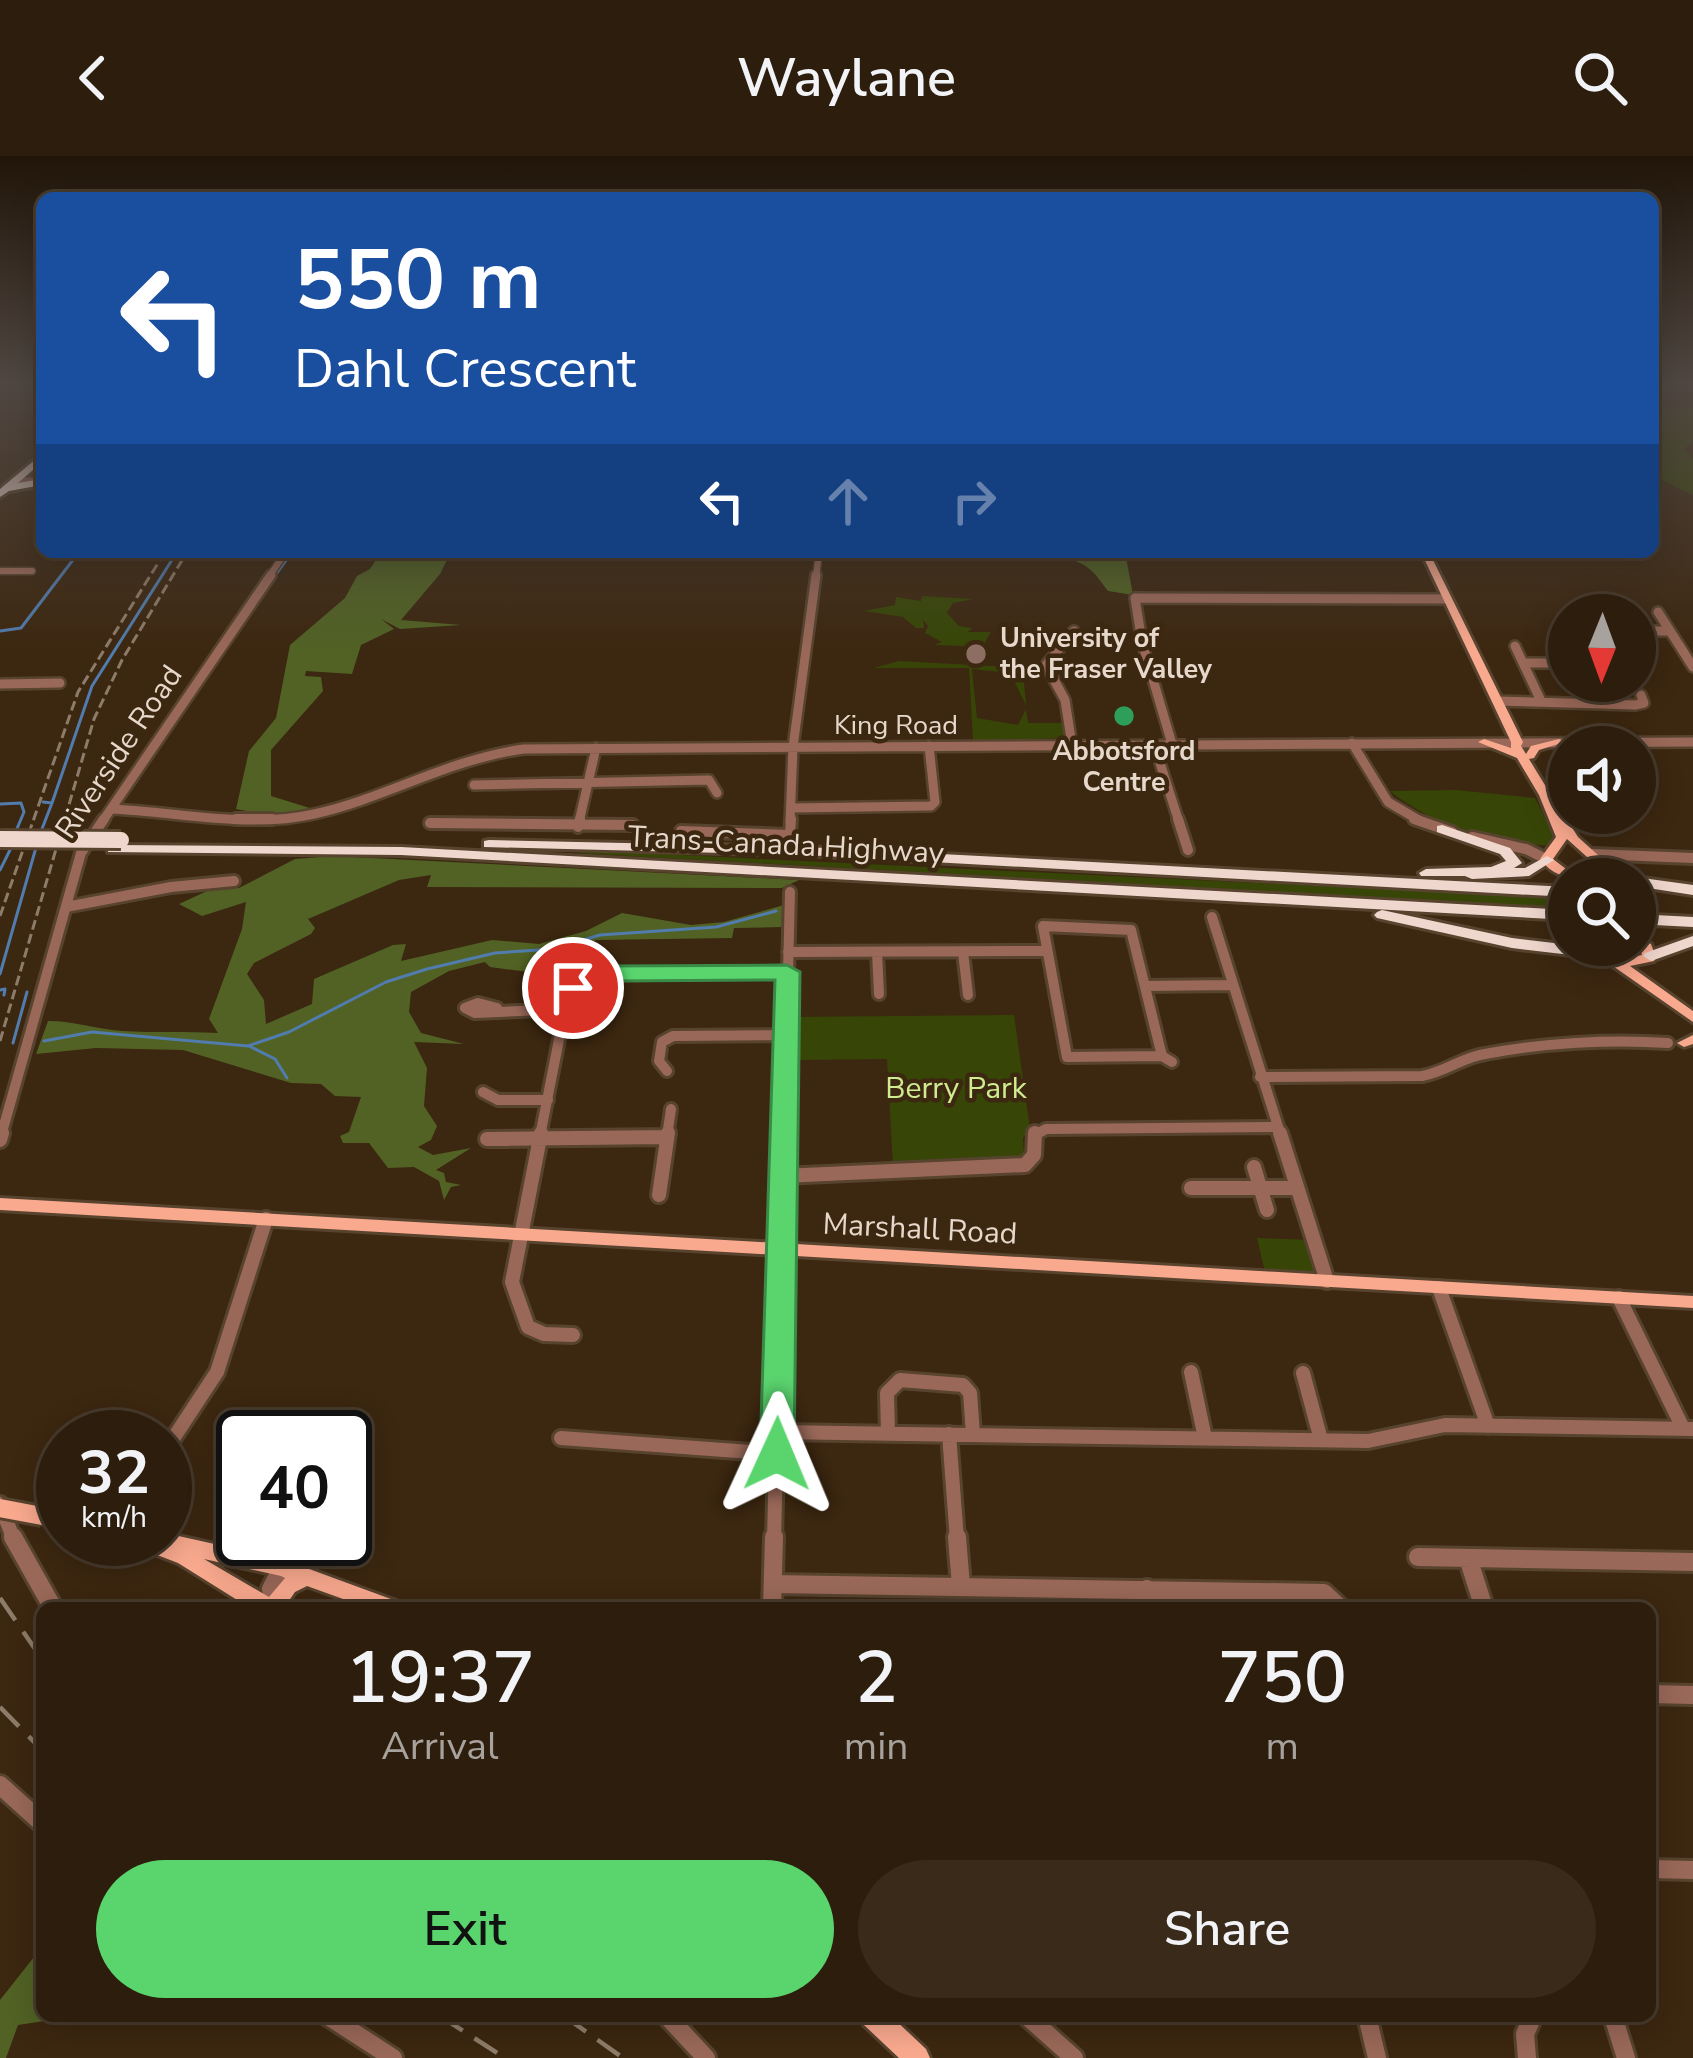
<!DOCTYPE html>
<html lang="en">
<head>
<meta charset="utf-8">
<style>
  :root { --surface:#2d1d0c; --page:#392a1a; --text:#f1f3f6; --muted:#a7a29d; --line:#483b2d; --accent:#5ad56e }
  body { margin:0; font-family:"Nunito Sans",sans-serif; background:var(--page); color:var(--text); height:100vh; display:flex; flex-direction:column; font-size:45px; white-space:nowrap }
  * { box-sizing:border-box; margin:0 }
  p { font-size:39px; color:var(--muted) }
  .icon { flex:none; width:66px; height:66px; fill:none; stroke:currentColor; stroke-width:2; stroke-linecap:round; stroke-linejoin:round }
  .map { position:relative; flex:1; overflow:hidden }
  .sheet { position:absolute; left:36px; top:1446px; width:1620px; height:420px; display:flex; flex-direction:column; background:var(--surface); border-radius:18px; box-shadow:0 6px 30px #0003,0 0 0 3px var(--line) }
  .sheet>* { flex:none }
  .hud { position:absolute; left:36px; top:36px; width:1623px; height:366px; border-radius:18px; box-shadow:0 6px 30px #0003,0 0 0 3px var(--line); background:#1a4fa0; color:#fff; overflow:hidden }
  .needle { width:78px; rotate:181deg }
  .controls { position:absolute; left:1548px; top:438px; display:grid; gap:24px }
  .controls a { display:grid; place-items:center; width:108px; height:108px; border-radius:50%; background:var(--surface); box-shadow:0 6px 30px #0003,0 0 0 3px var(--line); font-size:60px }
  .speed { position:absolute; left:36px; top:1254px; display:flex; gap:24px; font-size:60px; font-weight:700; text-align:center }
  .speed>* { display:grid; place-content:center; width:156px; height:156px; border-radius:50%; background:var(--surface); box-shadow:0 6px 30px #0003,0 0 0 3px var(--line); line-height:1 }
  .speed small { font-size:30px; font-weight:400 }
  .speed .limit { border:6px solid #111; border-radius:18px; background:#fff; color:#111 }
  .pin { position:absolute; display:grid; place-items:center; width:102px; height:102px; color:#fff; margin:-51px; border:6px solid #fff; border-radius:50%; box-shadow:0 3px 12px #0007 }
  .me { position:absolute; width:132px; margin:-66px; rotate:1deg; stroke-linejoin:round; filter:drop-shadow(0 0 9px #0008) }
  .turn { display:flex; align-items:center; gap:42px; height:252px; padding:0 60px; font-size:54px }
  .turn .icon { width:156px; height:156px; stroke-width:2.5 }
  .turn b { display:block; font-size:84px; line-height:102px }
  .lanes { display:flex; align-items:center; height:114px; padding:0 60px; background:#0003; justify-content:center; gap:60px; direction:ltr }
  .lanes .off { opacity:.35 }
  .eta { display:flex; justify-content:space-evenly; align-items:center; height:204px; text-align:center }
  .eta b { font-size:72px; font-weight:600; line-height:84px }
  .button { display:flex; gap:24px; margin-top:auto; padding:24px 60px }
  .button a { flex:1; height:138px; border-radius:72px; background:var(--accent); color:#111; font-size:48px; font-weight:600; line-height:138px; text-align:center }
  .button a+a { background:var(--page); color:var(--text) }
  header { display:flex; justify-content:space-between; align-items:center; height:156px; padding:0 60px; background:var(--surface); font-size:54px; font-weight:600 }
  .map>svg:first-child { display:block }
  .green { fill:#374607 }
  .forest { fill:#516224 }
  .lines { fill:none; stroke-linecap:round; stroke-linejoin:round }
  .stream { stroke:#517cad; stroke-width:3 }
  .minor-far4-casing { stroke:#57432e; stroke-width:9 }
  .minor-far3-casing { stroke:#57432e; stroke-width:14 }
  .minor-far2-casing { stroke:#57432e; stroke-width:16 }
  .minor-far1-casing { stroke:#57432e; stroke-width:20 }
  .minor-casing { stroke:#57432e; stroke-width:24 }
  .major-casing { stroke:#57432e; stroke-width:6 }
  .highway-casing { stroke:#57432e; stroke-width:6 }
  .minor-far4 { stroke:#996858; stroke-width:6 }
  .minor-far3 { stroke:#996858; stroke-width:9 }
  .minor-far2 { stroke:#996858; stroke-width:10 }
  .minor-far1 { stroke:#996858; stroke-width:14 }
  .minor { stroke:#996858; stroke-width:18 }
  .major { fill:#f9a98e; fill-rule:evenodd }
  .highway { fill:#f0d7ce; fill-rule:evenodd }
  .rail-far1 { stroke:#8d7c69; stroke-width:3; stroke-dasharray:10 4.5; stroke-linecap:butt }
  .rail { stroke:#8d7c69; stroke-width:4.5; stroke-dasharray:27 14; stroke-linecap:butt }
  .major-bridge-casing { stroke:#57432e; stroke-width:24; stroke-linecap:butt }
  .highway-bridge-casing { stroke:#57432e; stroke-width:22; stroke-linecap:butt }
  .major-bridge { stroke:#f9a98e; stroke-width:18 }
  .highway-bridge { stroke:#f0d7ce; stroke-width:16 }
  .route { fill:#5ad56e; stroke:#3a8a48; stroke-width:3 }
  .education-dot { fill:#8d6e63; stroke:#3c2710; stroke-width:4.5 }
  .leisure-dot { fill:#2e9e5b; stroke:#3c2710; stroke-width:4.5 }
  .labels { text-anchor:middle; dominant-baseline:central; stroke-width:9; stroke-linejoin:round; paint-order:stroke }
  .far-poi-label { font-size:27px; font-weight:bold; fill:#e6d8ca; stroke:#3c2710; text-anchor:start }
  .far-street-label { font-size:27px; fill:#e6d8ca; stroke:#3c2710 }
  .street-label { font-size:30px; fill:#e6d8ca; stroke:#3c2710 }
  .park-label { font-size:30px; fill:#cfec91; stroke:#3c2710 }
</style>
</head>
<body>
<header><svg class="icon" aria-label="back" viewBox="0 0 24 24"><path d="M15 5l-7 7 7 7"/></svg>Waylane<svg class="icon" aria-label="search" viewBox="0 0 24 24"><circle cx="10" cy="10" r="6"/><path d="M15 15l6 6"/></svg></header>
<div class="map">
<svg width="1693" height="1902" viewBox="0 0 1693 1902">
  <rect width="100%" height="100%" fill="#3c2710"/>
  <!-- green -->
  <path class="green" d="M1653 250 1693 251V285L1684 293 1693 303V339L1653 320V285H1660L1653 279Z
    M922 440 973 443 953 447 947 457 959 470 972 472 968 476H991L985 486 988 491 934 489 942 486 925 477 928 470 923 464 924 472H916L903 461 864 455 895 449 896 441 921 445Z
    M899 505 1010 511 1023 516 1026 549 1010 517 972 513 977 562 1018 569 1026 553 1028 567H1063L1064 582 973 585 969 512H874Z
    M1456 634 1535 642 1556 683 1553 689C1496 691 1434 670 1390 635Z
    M596 695 1569 742V752L575 697Z
    M1014 859 1030 973 1023 982 1024 1001 893 1009 887 903 794 904 788 861Z
    M1257 1082 1311 1084 1325 1123 1266 1120Z"/>
  <!-- forest -->
  <path class="forest" d="M381 396H451L440 418 401 464 461 469 400 473 381 463 394 473 361 489 352 518 306 515 305 520 321 521 323 535 271 594V640L313 653 278 661 236 653 249 595 276 562 290 489 345 442 357 420 370 413Z
    M886 396H1125L1133 439 1108 435C1100 425 1095 415 1082 408 1042 387 937 391 892 401Z
    M333 700 799 724 782 732 427 731 431 719 399 724 308 763 315 772 311 778 254 807 247 818 264 844 266 868 312 848 314 823 393 789 406 788 401 805 492 784 539 788 586 775 622 757 691 769 724 766 784 749 783 771 734 772 732 782 597 784 565 796 570 814 566 821 490 811 485 806 449 815 411 836 409 856 421 877 464 888 414 886 427 912 424 950 437 970 431 984 418 991 433 999 471 992 436 1014 444 1017 446 1026 461 1029 451 1031 444 1044 439 1025 414 1011 388 1012 369 987H343L340 980 349 976 361 941 335 940 321 928 291 927 183 894 96 892 36 898 48 865C75 865 95 873 122 875 154 877 186 875 218 877L209 863 242 773 246 746 202 760 179 748 218 730 239 732 295 703Z
    M42 1791V1860H78L18 1869 6 1902H0V1844Z"/>
  <g class="lines">
    <!-- stream -->
    <path class="stream" d="M276 418 292 396
      M0 475 21 472 79 396
      M169 577 184 554
      M139 620 166 581
      M128 637 138 623
      M52 647 92 530 177 396
      M0 648 21 647 24 656 16 675
      M119 650 126 639
      M40 678 52 647 43 646
      M0 714 12 690
      M0 818 37 688
      M0 834 5 833 4 839
      M44 885 92 876 248 890 289 876 386 826 427 813 495 797 554 793 600 779 716 771 776 755
      M13 887 27 836
      M249 890 275 903 287 922"/>
    <!-- minor-far4 casing -->
    <g class="minor-far4-casing">
      <path id="minor-far4" d="M15 324 42 325
        M0 415H32
        M268 422 286 396
        M816 422 819 396"/>
    </g>
    <!-- minor-far3 casing -->
    <g class="minor-far3-casing">
      <path id="minor-far3" d="M1658 456 1693 511
        M1643 475H1667
        M1515 490 1541 545
        M1523 507H1569
        M0 528 60 527
        M1497 545 1635 549 1644 547 1641 539
        M1352 587 1388 646 1422 666
        M1154 588 1179 666
        M1172 588 1142 486 1135 442 1447 443
        M1072 589 1065 544 1046 509 1074 475
        M474 629 709 624 717 637
        M791 652 931 650 935 646 929 590
        M112 653C179 656 248 673 314 658 386 642 449 603 524 593L1693 586
        M102 666 271 419
        M579 666 596 592
        M790 666 793 591 816 419"/>
    </g>
    <!-- minor-far2 casing -->
    <g class="minor-far2-casing">
      <path id="minor-far2" d="M236 663H272
        M1178 663 1188 694
        M1414 663 1452 676
        M430 667 633 669
        M578 671 580 663
        M681 675 790 679 791 663
        M1472 681 1526 693 1546 703
        M1592 698 1693 702
        M66 751 171 731 234 725
        M1212 761 1281 980
        M1043 770 1131 774 1162 900 1067 901Z
        M788 796 1047 795
        M877 796 879 838
        M963 796 968 839
        M1145 830 1231 829
        M497 852 478 847 465 852 475 857 564 853
        M1162 900 1172 906
        M667 915 659 905 662 886 673 880 785 879
        M1260 921 1422 920C1445 916 1463 901 1485 898 1542 887 1610 883 1668 887
        M483 936 498 944H548
        M1 980 81 697 104 663
        M540 980 568 838 594 819 787 816
        M667 980 671 953
        M784 980 790 736
        M1033 980 1046 973 1276 971"/>
    </g>
    <!-- minor-far1 casing -->
    <g class="minor-far1-casing">
      <path id="minor-far1" d="M541 977 512 1126 528 1171 544 1178 573 1179
        M1280 977 1327 1125
        M487 983 667 981
        M0 984 2 977
        M1254 1011 1267 1054
        M782 1020 1025 1009 1034 999 1035 977
        M1191 1032H1296
        M659 1039 668 977
        M1439 1132 1488 1270
        M1619 1142 1683 1272
        M1191 1216 1205 1282
        M1303 1217 1321 1284
        M778 1276 1368 1285 1445 1269 1693 1273
        M888 1277 887 1237 900 1224 963 1229 970 1237 973 1278
        M949 1278 957 1384
        M561 1282 777 1298
        M165 1295 217 1216 266 1063
        M0 1348 14 1384
        M774 1384 784 977"/>
    </g>
    <!-- minor casing -->
    <g class="minor-casing">
      <path id="minor" d="M13 1381 53 1452
        M957 1381 961 1430
        M1418 1401 1693 1406
        M1468 1402 1484 1452
        M773 1428 1324 1437 1340 1452
        M1147 1433 1150 1452
        M275 1452 271 1433 282 1412
        M772 1452 774 1381
        M1650 1538 1693 1539
        M0 1629 42 1667
        M1650 1713 1693 1714
        M328 1860 393 1902
        M667 1860 706 1902
        M1027 1860 1074 1902
        M1367 1860 1377 1902
        M1613 1860 1626 1902
        M1527 1902 1525 1878 1533 1860"/>
    </g>
    <!-- major casing -->
    <g class="major-casing">
      <path id="major" d="M1421 396H1429L1523 586 1521 590 1526 598 1531 590 1559 583 1565 586 1539 594 1534 602 1529 603 1551 639 1560 662H1566L1578 681 1609 709 1600 722C1577 725 1555 723 1540 703L1556 681 1539 639 1517 602 1478 586 1484 583 1511 592V586ZM1567 683 1596 709 1590 716 1566 713 1553 703Z
        M1635 781 1651 788 1656 802 1654 805 1630 810 1693 855V866L1600 801 1594 789H1608L1611 795 1628 802 1642 799 1640 793 1633 789H1635Z
        M1693 879V888L1684 891 1677 887Z
        M0 1042 1693 1140V1152L0 1054Z
        M42 1352 63 1356V1372L35 1366 32 1360 35 1354Z
        M165 1377 282 1403 399 1446 402 1452H368L307 1430 295 1436 284 1452H250L178 1407 131 1389 128 1383H165ZM204 1403 281 1420 285 1422 269 1441Z
        M861 1860H891L926 1893 930 1902H899L864 1869Z"/>
    </g>
    <!-- highway casing -->
    <g class="highway-casing">
      <path id="highway" d="M42 298V306L18 327 42 323V329L9 335 0 341V333Z
        M1442 669 1510 692 1522 707 1514 712H1525L1547 700 1554 704 1529 720 1472 723 1465 720H1421L1419 717 1426 713 1491 711 1506 705 1500 698 1437 676V670Z
        M489 684 806 691 1569 731V741L806 699 484 691V685Z
        M113 689 401 691 1569 754V764L401 699 108 696V690Z
        M1603 706 1635 721 1693 729V739L1635 730V723C1620 723 1607 721 1596 710Z
        M1382 754 1512 782 1605 793 1613 798 1605 803 1512 792 1377 762 1374 759 1377 756Z
        M1635 758 1693 761V771L1635 768Z
        M1693 780V790L1651 805 1643 800 1645 797Z"/>
    </g>
    <!-- minor-far4 -->
    <use href="#minor-far4" class="minor-far4"/>
    <!-- minor-far3 -->
    <use href="#minor-far3" class="minor-far3"/>
    <!-- minor-far2 -->
    <use href="#minor-far2" class="minor-far2"/>
    <!-- minor-far1 -->
    <use href="#minor-far1" class="minor-far1"/>
    <!-- minor -->
    <use href="#minor" class="minor"/>
    <!-- major -->
    <use href="#major" class="major"/>
    <!-- highway -->
    <use href="#highway" class="highway"/>
    <!-- rail-far1 -->
    <path class="rail-far1" d="M0 760 78 536 165 396
      M0 885 94 563 122 504 187 396"/>
    <!-- rail -->
    <path class="rail" d="M0 1442 42 1503
      M0 1551 42 1594
      M440 1860 505 1902
      M564 1860 623 1902"/>
    <!-- major-bridge casing -->
    <g class="major-bridge-casing">
      <path id="major-bridge" d="M0 1352 42 1360"/>
    </g>
    <!-- highway-bridge casing -->
    <g class="highway-bridge-casing">
      <path id="highway-bridge" d="M0 683 121 684"/>
    </g>
    <!-- major-bridge -->
    <use href="#major-bridge" class="major-bridge"/>
    <!-- highway-bridge -->
    <use href="#highway-bridge" class="highway-bridge"/>
  </g>
  <!-- sky -->
  <linearGradient id="sky" x2="0" y2="1"><stop stop-color="#211509"/><stop offset="0.46" stop-color="#504742"/><stop offset="1" stop-color="#504742" stop-opacity="0"/></linearGradient>
  <rect width="1693" height="496" fill="url(#sky)"/>
  <!-- route -->
  <path class="route" d="M787 809 800 816 794 1298 789 1308 777 1312 765 1308 760 1298 775 824 609 825 573 839 561 832 579 816 609 810Z"/>
  <!-- markers -->
  <circle class="education-dot" cx="976" cy="498" r="12"/>
  <circle class="leisure-dot" cx="1124" cy="560" r="12"/>
  <g class="labels">
    <!-- far-poi labels -->
    <g class="far-poi-label">
      <text x="1000" y="482">University of<tspan x="1000" dy="31">the Fraser Valley</tspan></text>
      <text x="1124" y="595" text-anchor="middle">Abbotsford<tspan x="1124" dy="31">Centre</tspan></text>
    </g>
    <!-- far-street labels -->
    <g class="far-street-label">
      <text x="896" y="569">King Road</text>
    </g>
    <!-- street labels -->
    <g class="street-label">
      <text transform="translate(119 596) rotate(-56)">Riverside Road</text>
      <text transform="translate(786 689) rotate(3)">Trans-Canada Highway</text>
      <text transform="translate(920 1073) rotate(3)">Marshall Road</text>
    </g>
    <!-- park labels -->
    <g class="park-label">
      <text x="956" y="932">Berry Park</text>
    </g>
  </g>
</svg>
<div class="controls">
<a><svg class="needle" viewBox="-14 -14 28 28"><path d="M0-13l5 13h-10z" fill="#e53935"/><path d="M0 13l5-13h-10z" fill="#a7a29d"/></svg></a>
<a><svg class="icon" aria-label="sound" viewBox="0 0 24 24"><path d="M4 9h4l5-4v14l-5-4H4zM17 9q2 3 0 6"/></svg></a>
<a><svg class="icon" aria-label="search" viewBox="0 0 24 24"><circle cx="10" cy="10" r="6"/><path d="M15 15l6 6"/></svg></a>
</div>
<div class="speed"><div>32<small>km/h</small></div><div class="limit">40</div></div>
<div class="pin" style="left:573px;top:832px;background:#d93025"><svg class="icon" aria-label="arrive" viewBox="0 0 24 24"><path d="M6 21V4h12l-3 4 3 4H6"/></svg></div>
<svg class="me" style="left:777px;top:1298px" viewBox="-20 -20 40 40"><path d="M0-17L14 15 0 8-14 15z" fill="#5ad56e" stroke="#fff" stroke-width="4"/></svg>
<div class="hud">
<div class="turn"><svg class="icon" aria-label="left" viewBox="0 0 24 24"><path d="M17 20v-9H6M10 6l-5 5 5 5"/></svg><div><b>550 m</b>Dahl Crescent</div></div>
<div class="lanes"><svg class="icon" aria-label="left" viewBox="0 0 24 24"><path d="M17 20v-9H6M10 6l-5 5 5 5"/></svg><svg class="icon off" aria-label="ahead" viewBox="0 0 24 24"><path d="M12 20V5M6 11l6-6 6 6"/></svg><svg class="icon off" aria-label="right" viewBox="0 0 24 24"><path d="M7 20v-9h11M14 6l5 5-5 5"/></svg></div>
</div>
<section class="sheet">
<div class="eta">
<div><b>19:37</b><p>Arrival</p></div>
<div><b>2</b><p>min</p></div>
<div><b>750</b><p>m</p></div>
</div>
<div class="button"><a>Exit</a><a>Share</a></div>
</section>
</div>
</body>
</html>
